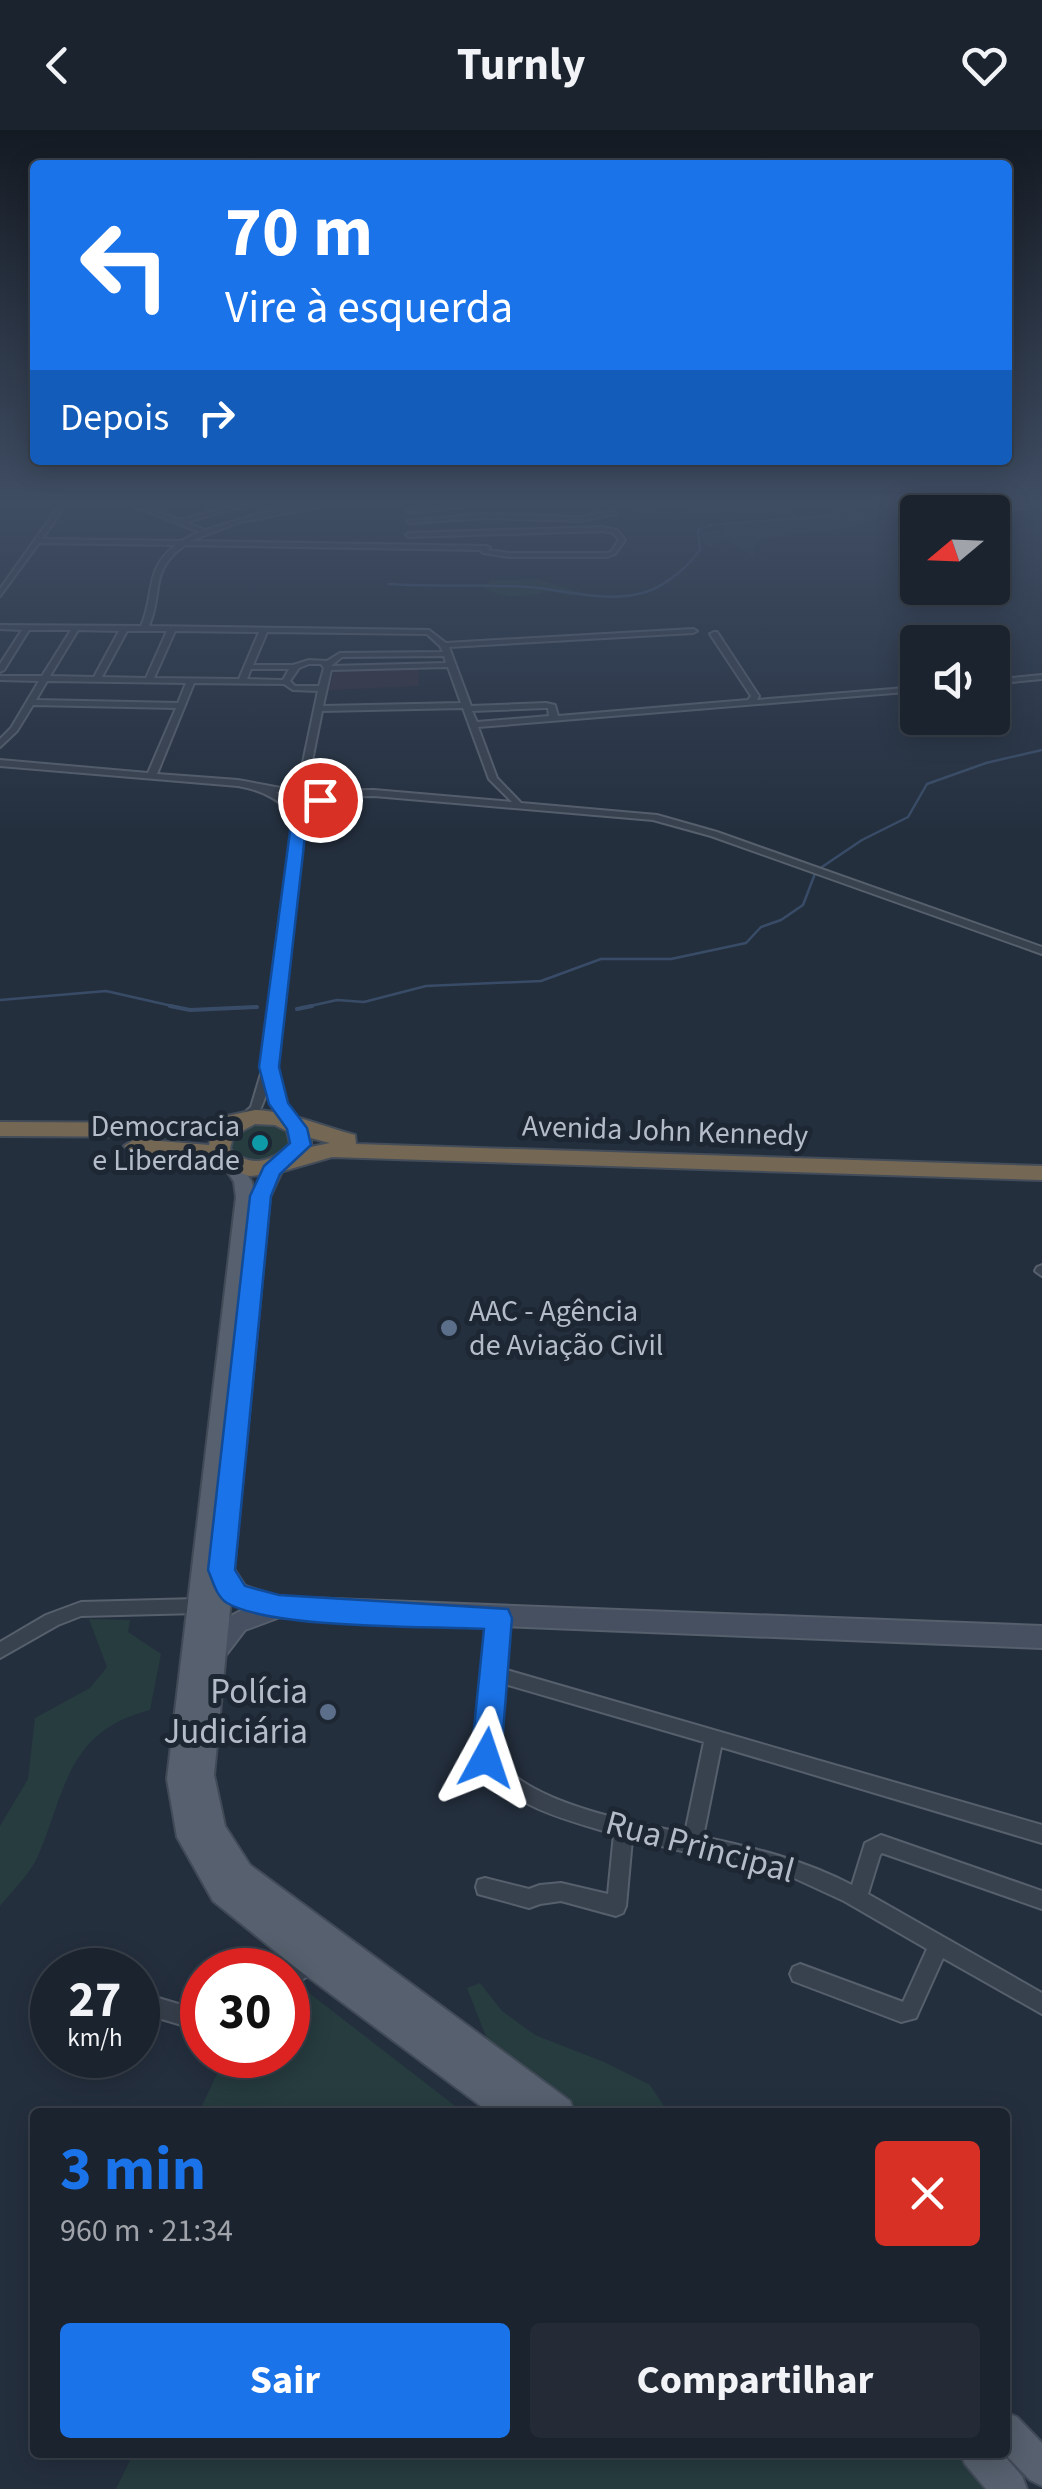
<!DOCTYPE html>
<html lang="pt">
<head>
<meta charset="utf-8">
<style>
  :root { --surface:#1b232e; --page:#242b36; --text:#f1f3f6; --muted:#a0a4aa; --line:#39404a; --accent:#1a73e8 }
  body { margin:0; font-family:"Source Sans 3",sans-serif; background:var(--page); color:var(--text); height:100vh; display:flex; flex-direction:column; font-size:38px; white-space:nowrap }
  * { box-sizing:border-box; margin:0 }
  p { font-size:32px; color:var(--muted) }
  .icon { flex:none; width:55px; height:55px; fill:none; stroke:currentColor; stroke-width:2; stroke-linecap:round; stroke-linejoin:round }
  .map { position:relative; flex:1; overflow:hidden }
  .sheet { position:absolute; left:30px; top:1978px; width:980px; height:350px; display:flex; flex-direction:column; background:var(--surface); border-radius:10px; box-shadow:0 5px 25px #0003,0 0 0 2px var(--line) }
  .sheet>* { flex:none }
  .top-card { position:absolute; left:30px; top:30px; width:982px; height:305px; border-radius:10px; box-shadow:0 5px 25px #0003,0 0 0 2px var(--line); background:#1a73e8; color:#fff; overflow:hidden }
  .needle { width:65px; rotate:251deg }
  .tools { position:absolute; left:900px; top:365px; display:grid; gap:20px }
  .tools a { display:grid; place-items:center; width:110px; height:110px; border-radius:10px; background:var(--surface); box-shadow:0 5px 25px #0003,0 0 0 2px var(--line); font-size:50px }
  .speed { position:absolute; left:30px; top:1818px; display:flex; gap:20px; font-size:50px; font-weight:700; text-align:center }
  .speed>* { display:grid; place-content:center; width:130px; height:130px; border-radius:50%; background:var(--surface); box-shadow:0 5px 25px #0003,0 0 0 2px var(--line); line-height:1 }
  .speed small { font-size:25px; font-weight:400 }
  .speed .limit { border:15px solid #d22; background:#fff; color:#111 }
  .pin { position:absolute; display:grid; place-items:center; width:85px; height:85px; color:#fff; margin:-42px; border:5px solid #fff; border-radius:50%; box-shadow:0 2px 10px #0007 }
  .me { position:absolute; width:110px; margin:-55px; rotate:5deg; stroke-linejoin:round; filter:drop-shadow(0 0 8px #0008) }
  .turn { display:flex; align-items:center; gap:35px; height:210px; padding:0 30px; font-size:45px }
  .turn .icon { width:130px; height:130px; stroke-width:2.5 }
  .turn b { display:block; font-size:70px; line-height:85px }
  .then { display:flex; align-items:center; height:95px; padding:0 30px; background:#0003; gap:20px; font-size:38px }
  .round { display:grid; place-items:center; flex:none; width:105px; height:105px; border-radius:10px; background:var(--page) }
  .overview { display:flex; align-items:center; justify-content:space-between; height:170px; padding:0 30px }
  h1 { font-size:60px; font-weight:700; line-height:75px; color:var(--accent) }
  .button { display:flex; gap:20px; margin-top:auto; padding:20px 30px }
  .button a { flex:1; height:115px; border-radius:10px; background:var(--accent); color:#fff; font-size:40px; font-weight:700; line-height:115px; text-align:center }
  .button a+a { background:var(--page); color:var(--text) }
  header { display:flex; justify-content:space-between; align-items:center; height:130px; padding:0 30px; background:var(--surface); font-size:45px; font-weight:700 }
  .map>svg:first-child { display:block }
  .medical { fill:#32303f }
  .green { fill:#263c3f }
  .lines { fill:none; stroke-linecap:round; stroke-linejoin:round }
  .stream-far1 { stroke:#394c67; stroke-width:2.5 }
  .stream { stroke:#394c67; stroke-width:4 }
  .street-casing { stroke:#565f6c; stroke-width:4 }
  .secondary-casing { stroke:#565f6c; stroke-width:4 }
  .primary-casing { stroke:#414a57; stroke-width:4 }
  .highway-casing { stroke:#434c59; stroke-width:4 }
  .street { fill:#38414e; fill-rule:evenodd }
  .secondary { fill:#465061; fill-rule:evenodd }
  .primary { fill:#56606e; fill-rule:evenodd }
  .highway { fill:#746855; fill-rule:evenodd }
  .route { fill:#1a73e8; stroke:#114b97; stroke-width:2.5 }
  .culture-dot { fill:#0f9aa8; stroke:#1d2633; stroke-width:4 }
  .service-dot { fill:#5c6f8a; stroke:#1d2633; stroke-width:4 }
  .labels { text-anchor:middle; dominant-baseline:central; stroke-width:10; stroke-linejoin:round; paint-order:stroke }
  .poi-label { font-size:30px; fill:#b4bcc9; stroke:#1d2633; text-anchor:end }
  .street-label { font-size:30px; fill:#b4bcc9; stroke:#1d2633 }
  .near-poi-label { font-size:35px; fill:#b4bcc9; stroke:#1d2633; text-anchor:end }
  .near-street-label { font-size:35px; fill:#b4bcc9; stroke:#1d2633 }
</style>
</head>
<body>
<header><svg class="icon" aria-label="back" viewBox="0 0 24 24"><path d="M15 5l-7 7 7 7"/></svg>Turnly<svg class="icon" aria-label="heart" viewBox="0 0 24 24"><path d="M12 20l-8-8c-3-5 5-10 8-4 3-6 11-1 8 4z"/></svg></header>
<div class="map">
<svg width="1042" height="2359" viewBox="0 0 1042 2359">
  <rect width="100%" height="100%" fill="#242f3e"/>
  <!-- medical -->
  <path class="medical" d="M418 538 419 556 329 560 335 540Z"/>
  <!-- green -->
  <path class="green" d="M601 373 673 384 713 376 829 373 793 381 798 388 724 381 719 383 733 388 672 389Z
    M859 378 857 383 883 381 849 399 763 408 754 417V426L725 410 708 418 700 407 703 402 725 399 720 395 839 386Z
    M536 449 583 463C570 470 559 460 544 462 521 467 505 470 482 457L492 450Z
    M262 991 287 998 294 1011 286 1024 251 1033 230 1023 229 1009 236 1000Z
    M89 1489 130 1490 128 1502 161 1524 150 1580C67 1601 66 1660 38 1726 30 1744 12 1761 0 1776V1696L28 1649 35 1588 90 1558 107 1537Z
    M291 1849 463 1982H199L226 1925H288V1850Z
    M480 1853 502 1881 535 1905 604 1932 650 1955 668 1982H572L532 1953 487 1909 467 1858Z
    M134 2322H956L994 2359H116Z"/>
  <g class="lines">
    <!-- stream-far1 -->
    <path class="stream-far1" d="M389 454C436 457 483 454 529 457 565 460 602 472 638 464 661 460 686 439 700 420L698 400 711 395 828 386 862 373
      M0 870 106 861 181 878
      M233 878 257 877
      M301 878 337 870 364 872 426 856 541 851 601 829H671L746 813 761 797 781 790 803 775 816 741 862 710 908 687 927 654 986 633 1042 620"/>
    <!-- stream -->
    <path class="stream" d="M170 876 190 880 257 877
      M297 879 312 876"/>
    <!-- street casing -->
    <g class="street-casing">
      <path id="street" d="M61 373H67L42 409 181 411 199 402 126 373H134L180 390 245 373H255L186 392 205 400 265 382 324 373H340L240 392 190 411 487 416 490 418 488 420 509 423H606L611 422 619 410 613 403 602 401 409 407 406 405 409 403 602 397 617 400 625 410 615 424 607 427H509L483 423 480 420 185 415C148 441 164 462 149 496L429 500 446 513 693 499 697 501 693 503 449 517 471 576 546 573 555 575 558 586 748 570 751 566 710 504 714 502H717L759 566 757 570 918 557V561L478 597 497 648 521 673 657 685 717 702 1042 817V824L711 706 653 690 374 666 305 667 275 938 284 974 296 992 290 996 286 995 272 974 268 958C263 974 258 994 238 993L236 990 251 977 263 937 294 685C277 668 261 660 238 656L0 636V630L148 643 176 578 33 575 17 601 0 617V609L11 598 39 551 0 550V546H42L71 500H29L4 540 0 542V534L22 500 0 499V495L141 496C155 466 144 438 176 415L39 413 0 466V459ZM78 500 119 501 94 547 50 546ZM127 501H167L146 548 102 547ZM175 501 259 502 239 549 154 548ZM267 502 427 504 440 516 443 522 340 523 327 531 309 530 293 535H253ZM444 526 446 533 331 536 342 527ZM309 534H321L324 538 319 556H295L290 551 299 538ZM448 537 461 573 323 576 331 540ZM251 539H289L283 550 247 549ZM47 551 186 553 178 573 36 570ZM194 553 284 554 293 560 318 561 297 661 238 650 157 644ZM463 578 489 649 512 672 374 660 306 661 322 581ZM545 578H548L549 586 477 592 472 581ZM276 662 296 666 295 676Z
        M479 373 489 374 411 383 408 381Z
        M987 373 1006 377 1038 373 1006 381 984 377V375Z
        M614 381 616 384 581 391 484 388 410 393 407 391 484 384 581 387Z
        M1042 545V549L992 554V550Z
        M1042 1135V1146L1035 1141 1037 1137Z
        M198 1469 204 1471 206 1476 204 1481 198 1483 81 1486 58 1495 0 1528V1512L46 1485 81 1472Z
        M499 1481 505 1483 507 1488 503 1539 1042 1695V1713L721 1617 703 1707C755 1718 804 1730 852 1755L865 1713 881 1705 1042 1761V1779L882 1723 880 1725 868 1764 1042 1863V1884L943 1828 916 1888 901 1892 793 1851 790 1844 793 1837 800 1834 903 1872 927 1819 844 1771 794 1748 632 1709 626 1776 623 1783 616 1786 561 1771 540 1774 529 1778 478 1764 476 1757 478 1750 485 1748 529 1759 540 1755 561 1753 608 1764 614 1704C567 1690 502 1675 477 1628L491 1488 493 1483ZM501 1553 704 1612 685 1703C635 1693 551 1677 511 1643 505 1638 500 1631 495 1625Z
        M310 1821 317 1824 320 1831C315 1843 299 1853 288 1857V1840H281Z
        M138 1862 202 1881V1901L138 1882Z"/>
    </g>
    <!-- secondary casing -->
    <g class="secondary-casing">
      <path id="secondary" d="M222 1430 230 1433 245 1456 279 1467 1042 1496V1518L280 1487 245 1500 222 1530 213 1533 204 1530 201 1522C212 1501 225 1486 248 1478 226 1471 217 1461 210 1440L214 1433Z"/>
    </g>
    <!-- primary casing -->
    <g class="primary-casing">
      <path id="primary" d="M231 1027 237 1029 252 1052 254 1063 270 1031 276 1029 285 1035 270 1067 214 1645 225 1696 250 1735 570 1971 574 1982H535L527 1977 529 1982H489L300 1841 213 1771 177 1707 167 1649 236 1067 234 1052 222 1033Z
        M1005 2282 1017 2287 1042 2313V2356L1030 2350 1003 2322Z
        M960 2322H1001L1022 2346 1027 2359H986L965 2334Z"/>
    </g>
    <!-- highway casing -->
    <g class="highway-casing">
      <path id="highway" d="M255 980C287 981 322 996 355 1005L356 1014 1042 1036V1050L332 1027 273 1044 249 1046 206 1029 135 1023 124 1016 135 1009 209 1015 212 1003 194 1007 0 1006V992L194 993ZM255 994 275 995 287 1001 290 1014C272 1033 249 1038 230 1019L233 1006ZM311 1008 330 1013 311 1017Z"/>
    </g>
    <!-- street -->
    <use href="#street" class="street"/>
    <!-- secondary -->
    <use href="#secondary" class="secondary"/>
    <!-- primary -->
    <use href="#primary" class="primary"/>
    <!-- highway -->
    <use href="#highway" class="highway"/>
  </g>
  <!-- sky -->
  <linearGradient id="sky" x2="0" y2="1"><stop stop-color="#141a22"/><stop offset="0.53" stop-color="#3f4d63"/><stop offset="1" stop-color="#3f4d63" stop-opacity="0"/></linearGradient>
  <rect width="1042" height="703" fill="url(#sky)"/>
  <!-- route -->
  <path class="route" d="M320 665 327 670 307 688 279 937 288 973 307 998 311 1015 280 1044 271 1066 235 1440 245 1456 279 1465 508 1479 512 1488 501 1628 496 1637 486 1641 476 1637 471 1628 484 1499C426 1496 272 1499 227 1473 216 1466 213 1451 208 1440L250 1066 264 1036 290 1013 287 999 269 974 259 937 292 686Z"/>
  <!-- markers -->
  <circle class="culture-dot" cx="260" cy="1013" r="10"/>
  <g class="service-dot">
    <circle cx="449" cy="1198" r="10"/>
    <circle cx="328" cy="1582" r="10"/>
  </g>
  <g class="labels">
    <!-- poi labels -->
    <g class="poi-label">
      <text x="240" y="996">Democracia<tspan x="240" dy="34">e Liberdade</tspan></text>
      <text x="469" y="1181" text-anchor="start">AAC - Agência<tspan x="469" dy="34">de Aviação Civil</tspan></text>
    </g>
    <!-- street labels -->
    <g class="street-label">
      <text transform="translate(665 1001) rotate(2)">Avenida John Kennedy</text>
    </g>
    <!-- near-poi labels -->
    <g class="near-poi-label">
      <text x="308" y="1562">Polícia<tspan x="308" dy="40">Judiciária</tspan></text>
    </g>
    <!-- near-street labels -->
    <g class="near-street-label">
      <text transform="translate(700 1717) rotate(15)">Rua Principal</text>
    </g>
  </g>
</svg>
<div class="tools">
<a><svg class="needle" viewBox="-14 -14 28 28"><path d="M0-13l5 13h-10z" fill="#e53935"/><path d="M0 13l5-13h-10z" fill="#a0a4aa"/></svg></a>
<a><svg class="icon" aria-label="sound" viewBox="0 0 24 24"><path d="M4 9h4l5-4v14l-5-4H4zM17 9q2 3 0 6"/></svg></a>
</div>
<div class="speed"><div>27<small>km/h</small></div><div class="limit">30</div></div>
<div class="pin" style="left:320px;top:670px;background:#d93025"><svg class="icon" aria-label="arrive" viewBox="0 0 24 24"><path d="M6 21V4h12l-3 4 3 4H6"/></svg></div>
<svg class="me" style="left:486px;top:1628px" viewBox="-20 -20 40 40"><path d="M0-17L14 15 0 8-14 15z" fill="#1a73e8" stroke="#fff" stroke-width="4"/></svg>
<div class="top-card">
<div class="turn"><svg class="icon" aria-label="left" viewBox="0 0 24 24"><path d="M17 20v-9H6M10 6l-5 5 5 5"/></svg><div><b>70 m</b>Vire à esquerda</div></div>
<div class="then">Depois<svg class="icon" aria-label="right" viewBox="0 0 24 24"><path d="M7 20v-9h11M14 6l5 5-5 5"/></svg></div>
</div>
<section class="sheet">
<div class="overview"><div><h1>3 min</h1><p>960 m · 21:34</p></div><a class="round" style="background:#d93025;color:#fff"><svg class="icon" aria-label="close" viewBox="0 0 24 24"><path d="M6 6l12 12M18 6L6 18"/></svg></a></div>
<div class="button"><a>Sair</a><a>Compartilhar</a></div>
</section>
</div>
</body>
</html>
